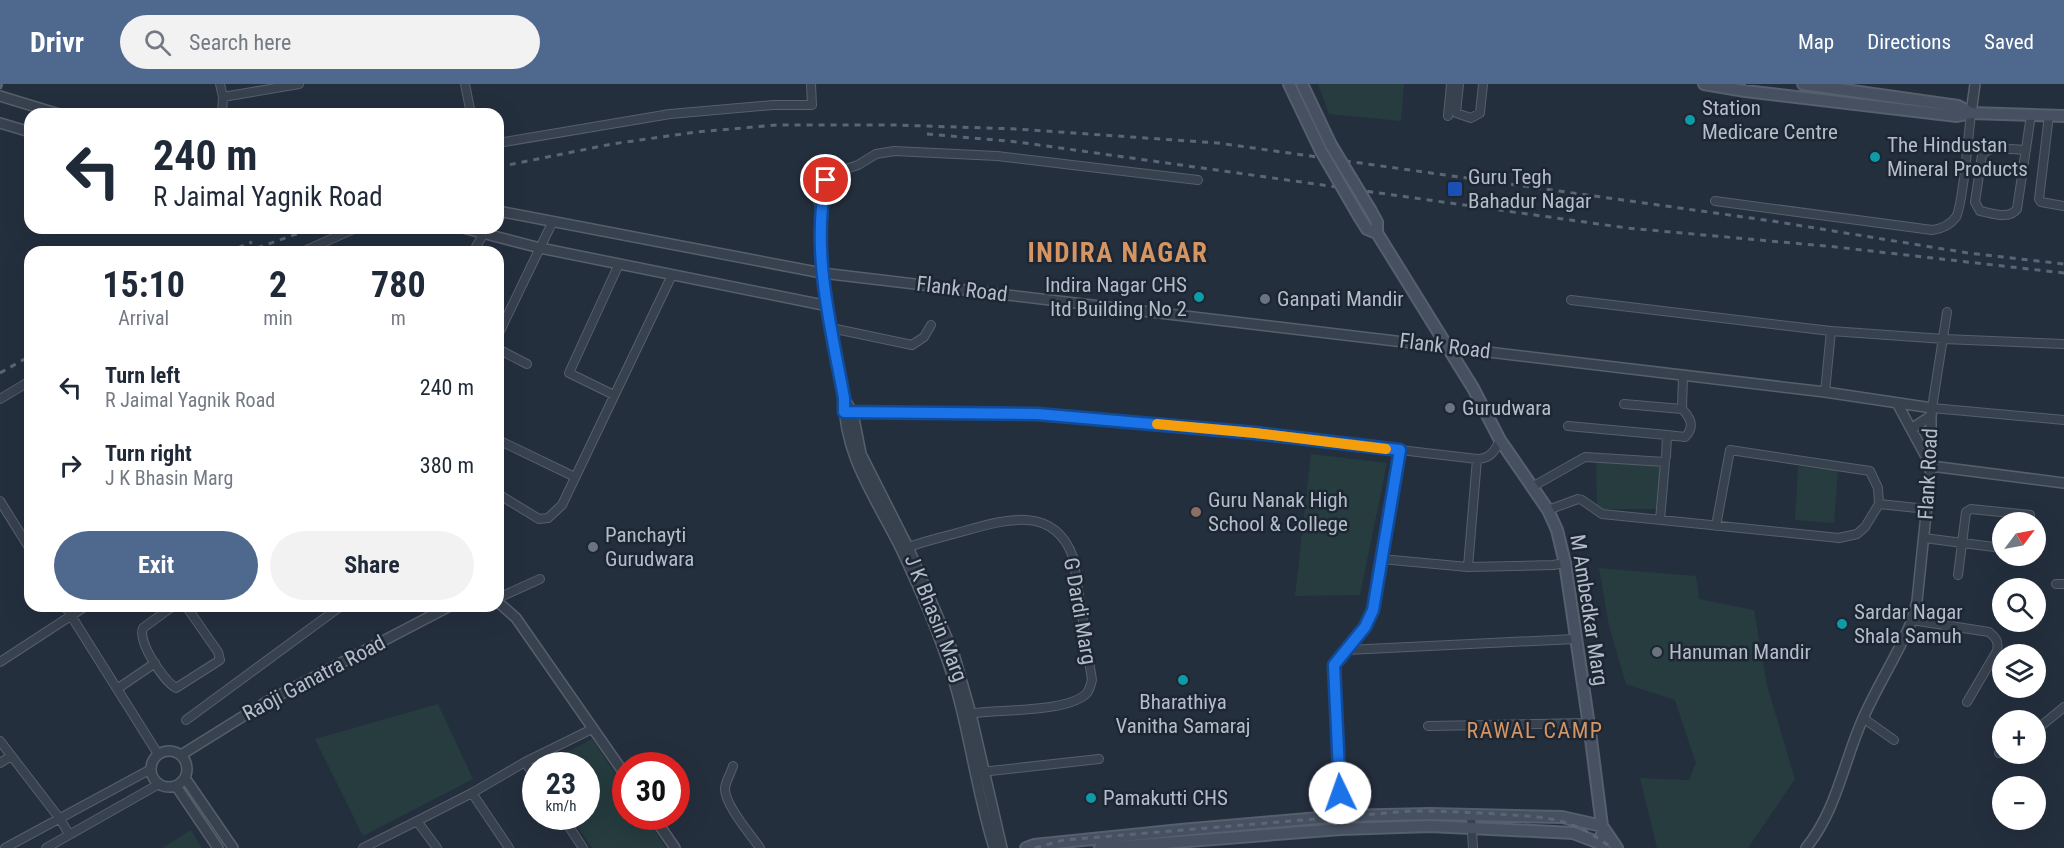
<!DOCTYPE html>
<html lang="en">
<head>
<meta charset="utf-8">
<style>
  :root { --surface:#fff; --page:#f2f2f3; --text:#1f2937; --muted:#747a83; --accent:#4f688e }
  body { margin:0; font-family:"Roboto Condensed",sans-serif; background:var(--page); color:var(--text); height:100vh; display:flex; flex-direction:column; font-size:22px; white-space:nowrap }
  * { box-sizing:border-box; margin:0 }
  p { font-size:20px; color:var(--muted) }
  .icon { flex:none; width:33px; height:33px; fill:none; stroke:currentColor; stroke-width:2; stroke-linecap:round; stroke-linejoin:round }
  .map { position:relative; flex:1; overflow:hidden }
  .panel { position:absolute; left:24px; top:162px; width:480px; height:366px; display:flex; flex-direction:column; background:var(--surface); border-radius:18px; box-shadow:0 6px 24px #0002 }
  .panel>* { flex:none }
  .guide { position:absolute; left:24px; top:24px; width:480px; height:126px; border-radius:18px; box-shadow:0 6px 24px #0002; background:#fff; color:var(--text); overflow:hidden }
  .needle { width:39px; rotate:58deg }
  .fabs { position:absolute; left:1992px; top:428px; display:grid; gap:12px }
  .fabs a { display:grid; place-items:center; width:54px; height:54px; border-radius:50%; background:var(--surface); box-shadow:0 6px 24px #0002; font-size:30px }
  .speed { position:absolute; left:522px; top:668px; display:flex; gap:12px; font-size:30px; font-weight:700; text-align:center }
  .speed>* { display:grid; place-content:center; width:78px; height:78px; border-radius:50%; background:var(--surface); box-shadow:0 6px 24px #0002; line-height:1 }
  .speed small { font-size:15px; font-weight:400 }
  .speed .limit { border:9px solid #d22; background:#fff; color:#111 }
  .pin { position:absolute; display:grid; place-items:center; width:51px; height:51px; color:#fff; margin:-26px; border:3px solid #fff; border-radius:50%; box-shadow:0 2px 6px #0007 }
  .me { position:absolute; width:66px; margin:-33px; rotate:357deg; stroke-linejoin:round; filter:drop-shadow(0 0 4px #0008) }
  .turn { display:flex; align-items:center; gap:21px; height:126px; padding:0 30px; font-size:27px }
  .turn .icon { width:78px; height:78px; stroke-width:2.5 }
  .turn b { display:block; font-size:42px; line-height:51px }
  .eta { display:flex; justify-content:space-evenly; align-items:center; height:102px; text-align:center }
  .eta b { font-size:36px; font-weight:700; line-height:42px }
  .primary-button { display:flex; gap:12px; margin-top:auto; padding:12px 30px }
  .primary-button a { flex:1; height:69px; border-radius:36px; background:var(--accent); color:#fff; font-size:24px; font-weight:700; line-height:69px; text-align:center }
  .primary-button a+a { background:var(--page); color:var(--text) }
  ul { padding:0; list-style:none }
  li { display:flex; align-items:center; gap:18px; height:78px; padding:0 30px }
  li div { flex:1 }
  li b { display:block; font-size:22px }
  li em { font-style:normal }
  header { display:flex; align-items:center; gap:36px; box-sizing:border-box; height:84px; padding:0 30px; background:var(--accent); color:#fff }
  header strong { font-size:28px }
  nav { display:flex; gap:33px; margin-inline-start:auto; font-size:21px }
  .search { width:420px; height:54px; background:var(--page); display:flex; align-items:center; gap:15px; box-sizing:border-box; padding:0 21px; border-radius:33px; color:var(--muted); font-size:22px }
  .map>svg:first-child { display:block }
  .green { fill:#263c3f }
  .lines { fill:none; stroke-linecap:round; stroke-linejoin:round }
  .minor-casing { stroke:#565f6c; stroke-width:10 }
  .tertiary-casing { stroke:#565f6c; stroke-width:12 }
  .secondary-casing { stroke:#565f6c; stroke-width:14 }
  .minor { stroke:#38414e; stroke-width:8 }
  .tertiary { stroke:#38414e; stroke-width:9 }
  .secondary { stroke:#465061; stroke-width:10 }
  .rail { stroke:#5a6575; stroke-width:3; stroke-dasharray:6 6; stroke-linecap:butt }
  .secondary-bridge-casing { stroke:#565f6c; stroke-width:14; stroke-linecap:butt }
  .secondary-bridge { stroke:#465061; stroke-width:10 }
  .route-casing { stroke:#114b97; stroke-width:15 }
  .route { stroke:#1a73e8; stroke-width:10 }
  .slow { stroke:#f59e0b; stroke-width:10 }
  .culture-dot { fill:#0f9aa8; stroke:#1d2633; stroke-width:2 }
  .transit-dot { fill:#1a4fb4; stroke:#1d2633; stroke-width:2 }
  .worship-dot { fill:#6b7280; stroke:#1d2633; stroke-width:2 }
  .education-dot { fill:#8d6e63; stroke:#1d2633; stroke-width:2 }
  .labels { text-anchor:middle; dominant-baseline:central; stroke-width:5; stroke-linejoin:round; paint-order:stroke }
  .poi-label { font-size:21px; fill:#b4bcc9; stroke:#1d2633; text-anchor:start }
  .street-label { font-size:21px; fill:#b4bcc9; stroke:#1d2633 }
  .neighbourhood-label { font-size:22px; letter-spacing:1.5px; fill:#d59563; stroke:#1d2633 }
  .district-label { font-size:27px; font-weight:bold; letter-spacing:1.5px; fill:#d59563; stroke:#1d2633 }
</style>
</head>
<body>
<header>
<strong>Drivr</strong>
<div class="search"><svg class="icon" aria-label="search" viewBox="0 0 24 24"><circle cx="10" cy="10" r="6"/><path d="M15 15l6 6"/></svg>Search here</div>
<nav><a>Map</a><a>Directions</a><a>Saved</a></nav>
</header>
<div class="map">
<svg width="2064" height="764" viewBox="0 0 2064 764">
  <rect width="100%" height="100%" fill="#242f3e"/>
  <!-- green -->
  <path class="green" d="M1318 0H1404L1401 37 1329 30Z
    M1311 370 1387 379 1360 511 1295 512Z
    M1596 376H1662V425H1597Z
    M1798 382 1838 385 1834 439 1795 436Z
    M1599 484 1696 492 1699 515 1754 526 1767 601 1795 695 1748 764H1657L1640 694 1689 696 1696 679 1675 616 1626 600 1609 542Z
    M438 620 473 695 363 752 315 655Z
    M592 655 625 704 626 732H645L666 764H592L570 732H586V681H543Z
    M191 746 202 764H162Z"/>
  <g class="lines">
    <!-- minor casing -->
    <g class="minor-casing">
      <path id="minor" d="M220 0 223 13 222 30
        M465 0 471 30
        M1459 0 1456 29 1471 34 1480 29 1483 0
        M223 13 299 0
        M2049 31 2039 115 2041 118 2064 122
        M1448 32 1451 0
        M498 59 670 30 773 21H812L811 0
        M2026 66C2012 66 1991 60 1982 71L1975 118 1980 127C1992 129 2009 136 2017 125L2031 31
        M813 81 814 108 820 122 822 189
        M1715 117 1932 146C1941 145 1950 141 1956 133 1963 122 1969 46 1971 29
        M820 122 826 96 831 90 858 81 876 70 894 67 997 72 1198 96
        M302 168 356 144
        M473 168 487 144
        M1571 216 1831 247 1825 308
        M1947 228 1932 324 2064 336
        M831 244 912 261 924 253 931 241
        M1831 247 1944 255 2064 260
        M498 251 553 137
        M498 265 527 280
        M614 311 569 289 619 180
        M0 315 30 297
        M1624 320 1682 325
        M848 329 1037 330 1255 349 1477 375C1490 375 1495 367 1500 356
        M1568 342 1667 351 1666 373
        M1667 351 1685 353C1695 343 1691 334 1682 325L1683 291
        M498 356 575 393
        M1532 403 1585 373 1665 378 1660 436
        M498 410 539 435 548 434 562 421 672 191
        M0 417 30 465
        M1879 420 1927 425
        M1548 426 1578 415 1582 416 1602 430 1839 454 1857 450 1865 443 1879 420 1878 404 1870 387 1730 366 1716 442
        M1924 454 2002 464
        M903 465C921 458 939 454 957 449 1001 437 1053 418 1073 473L1092 596C1091 600 1089 606 1087 609 1069 629 995 625 968 630
        M1381 475 1468 483 1553 481 1565 479
        M1468 483 1477 375
        M1958 491 1966 428 1971 425 2030 431
        M2056 500H2064
        M498 514 540 495
        M65 522 158 670
        M173 522 143 544C137 558 164 597 176 604L220 576 218 568 186 522
        M1912 536 1989 548C1996 554 1999 557 1997 567L1967 618
        M1347 566 1575 555
        M0 578 86 522
        M117 605 155 579
        M1863 634 1894 656
        M186 636 341 522
        M1428 642 1588 639
        M2036 646 2064 623
        M0 657 60 735 69 750
        M1999 669 2002 667
        M525 678 592 645
        M0 679 11 672
        M733 682C731 689 725 698 725 705 725 721 751 751 760 764
        M981 688 1099 675
        M472 709 509 764
        M1471 731 1473 764
        M562 732 583 764
        M1341 745 1334 581C1337 573 1344 569 1349 563 1359 551 1366 540 1373 526L1400 366
        M5 764 151 685
        M46 764 159 700
        M363 764 417 737
        M437 764 417 737 472 709 525 678 536 694"/>
    </g>
    <!-- tertiary casing -->
    <g class="tertiary-casing">
      <path id="tertiary" d="M0 12 59 30
        M1971 29 1975 0
        M0 39 30 48
        M498 127 822 189 1825 308 1932 324 1931 332V382L1917 517 1912 536C1898 571 1876 603 1861 639 1843 681 1836 727 1806 764
        M463 144 540 164 828 222
        M822 189 844 314C843 371 877 416 901 465 917 499 933 535 945 570 968 633 974 700 994 764
        M845 316 853 329 861 370 908 463 954 570 971 630 1002 764
        M1897 319 1930 380
        M1911 345 1931 332
        M1931 382 2064 399
        M498 518 516 534 626 692
        M151 685a18 18 0 1 1 36 0a18 18 0 1 1-36 0Z
        M181 671 266 618 450 522
        M185 694 233 764
        M176 702 218 764
        M653 732 675 764"/>
    </g>
    <!-- secondary casing -->
    <g class="secondary-casing">
      <path id="secondary" d="M1289 0 1321 67
        M1302 0 1331 61
        M1704 0 1745 7 1957 32 1971 29 2064 32
        M1803 0 1958 22 1971 29
        M1371 127 1377 138V149L1473 304 1500 356 1548 426 1557 446 1565 479 1591 655 1602 742V760
        M1360 134 1367 145 1377 149
        M1026 764 1034 761 1181 746 1341 732 1430 730 1562 733 1602 742 1617 764
        M1100 764 1341 745 1430 742 1573 749 1602 760 1604 764"/>
    </g>
    <!-- minor -->
    <use href="#minor" class="minor"/>
    <!-- tertiary -->
    <use href="#tertiary" class="tertiary"/>
    <!-- secondary -->
    <use href="#secondary" class="secondary"/>
    <!-- rail -->
    <path class="rail" d="M0 5 2 0
      M927 50 1018 58 1627 144 1836 163 2064 189
      M498 83 612 60 696 48 777 41H894L1017 45 1218 59 1772 137 1968 169 2064 180
      M227 168 252 158
      M246 168 313 144
      M0 289 30 272
      M1035 764 1064 756 1411 727C1440 727 1469 728 1499 730 1523 732 1549 732 1572 741 1587 746 1599 755 1612 764"/>
    <!-- secondary-bridge casing -->
    <g class="secondary-bridge-casing">
      <path id="secondary-bridge" d="M1331 61 1371 127
        M1321 67 1360 134"/>
    </g>
    <!-- secondary-bridge -->
    <use href="#secondary-bridge" class="secondary-bridge"/>
  </g>
  <g class="lines">
    <!-- route casing -->
    <g class="route-casing">
      <path id="route" d="M826 96C811 168 831 243 844 314V328L1037 330 1255 349 1400 366 1373 526 1365 543 1334 581 1340 709"/>
    </g>
    <!-- route -->
    <use href="#route" class="route"/>
    <!-- slow -->
    <path class="slow" d="M1157 340 1255 349 1386 365"/>
  </g>
  <!-- markers -->
  <g class="culture-dot">
    <circle cx="1690" cy="36" r="6"/>
    <circle cx="1875" cy="73" r="6"/>
    <circle cx="1199" cy="213" r="6"/>
    <circle cx="1842" cy="540" r="6"/>
    <circle cx="1183" cy="596" r="6"/>
    <circle cx="1091" cy="714" r="6"/>
  </g>
  <rect class="transit-dot" x="1447" y="97" width="16" height="16" rx="3"/>
  <g class="worship-dot">
    <circle cx="1265" cy="215" r="6"/>
    <circle cx="1450" cy="324" r="6"/>
    <circle cx="593" cy="463" r="6"/>
    <circle cx="1657" cy="568" r="6"/>
  </g>
  <circle class="education-dot" cx="1196" cy="428" r="6"/>
  <g class="labels">
    <!-- poi labels -->
    <g class="poi-label">
      <text x="1702" y="24">Station<tspan x="1702" dy="24">Medicare Centre</tspan></text>
      <text x="1887" y="61">The Hindustan<tspan x="1887" dy="24">Mineral Products</tspan></text>
      <text x="1468" y="93">Guru Tegh<tspan x="1468" dy="24">Bahadur Nagar</tspan></text>
      <text x="1187" y="201" text-anchor="end">Indira Nagar CHS<tspan x="1187" dy="24">ltd Building No 2</tspan></text>
      <text x="1277" y="215">Ganpati Mandir</text>
      <text x="1462" y="324">Gurudwara</text>
      <text x="1208" y="416">Guru Nanak High<tspan x="1208" dy="24">School &amp; College</tspan></text>
      <text x="605" y="451">Panchayti<tspan x="605" dy="24">Gurudwara</tspan></text>
      <text x="1854" y="528">Sardar Nagar<tspan x="1854" dy="24">Shala Samuh</tspan></text>
      <text x="1669" y="568">Hanuman Mandir</text>
      <text x="1183" y="618" text-anchor="middle">Bharathiya<tspan x="1183" dy="24">Vanitha Samaraj</tspan></text>
      <text x="1103" y="714">Pamakutti CHS</text>
    </g>
    <!-- street labels -->
    <g class="street-label">
      <text transform="translate(962 205) rotate(7)">Flank Road</text>
      <text transform="translate(1445 262) rotate(7)">Flank Road</text>
      <text transform="translate(1928 390) rotate(-87)">Flank Road</text>
      <text transform="translate(1589 526) rotate(81)">M Ambedkar Marg</text>
      <text transform="translate(1080 527) rotate(80)">G Dardi Marg</text>
      <text transform="translate(936 534) rotate(68)">J K Bhasin Marg</text>
      <text transform="translate(314 594) rotate(-28)">Raoji Ganatra Road</text>
    </g>
    <!-- neighbourhood labels -->
    <g class="neighbourhood-label">
      <text x="1535" y="646">RAWAL CAMP</text>
    </g>
    <!-- district labels -->
    <g class="district-label">
      <text x="1118" y="169">INDIRA NAGAR</text>
    </g>
  </g>
</svg>
<div class="fabs">
<a><svg class="needle" viewBox="-14 -14 28 28"><path d="M0-13l5 13h-10z" fill="#e53935"/><path d="M0 13l5-13h-10z" fill="#747a83"/></svg></a>
<a><svg class="icon" aria-label="search" viewBox="0 0 24 24"><circle cx="10" cy="10" r="6"/><path d="M15 15l6 6"/></svg></a>
<a><svg class="icon" aria-label="layers" viewBox="0 0 24 24"><path d="M12 4l9 5-9 5-9-5zM3 14l9 5 9-5"/></svg></a>
<a>+</a>
<a>−</a>
</div>
<div class="speed"><div>23<small>km/h</small></div><div class="limit">30</div></div>
<div class="pin" style="left:826px;top:96px;background:#d93025"><svg class="icon" aria-label="arrive" viewBox="0 0 24 24"><path d="M6 21V4h12l-3 4 3 4H6"/></svg></div>
<svg class="me" style="left:1340px;top:709px" viewBox="-20 -20 40 40"><circle r="19" fill="#fff"/><path d="M0-13L10 11 0 6-10 11z" fill="#1a73e8"/></svg>
<div class="guide">
<div class="turn"><svg class="icon" aria-label="left" viewBox="0 0 24 24"><path d="M17 20v-9H6M10 6l-5 5 5 5"/></svg><div><b>240 m</b>R Jaimal Yagnik Road</div></div>
</div>
<section class="panel">
<div class="eta">
<div><b>15:10</b><p>Arrival</p></div>
<div><b>2</b><p>min</p></div>
<div><b>780</b><p>m</p></div>
</div>
<ul>
<li><svg class="icon" aria-label="left" viewBox="0 0 24 24"><path d="M17 20v-9H6M10 6l-5 5 5 5"/></svg><div><b>Turn left</b><p>R Jaimal Yagnik Road</p></div><em>240 m</em></li>
<li><svg class="icon" aria-label="right" viewBox="0 0 24 24"><path d="M7 20v-9h11M14 6l5 5-5 5"/></svg><div><b>Turn right</b><p>J K Bhasin Marg</p></div><em>380 m</em></li>
</ul>
<div class="primary-button"><a>Exit</a><a>Share</a></div>
</section>
</div>
</body>
</html>
